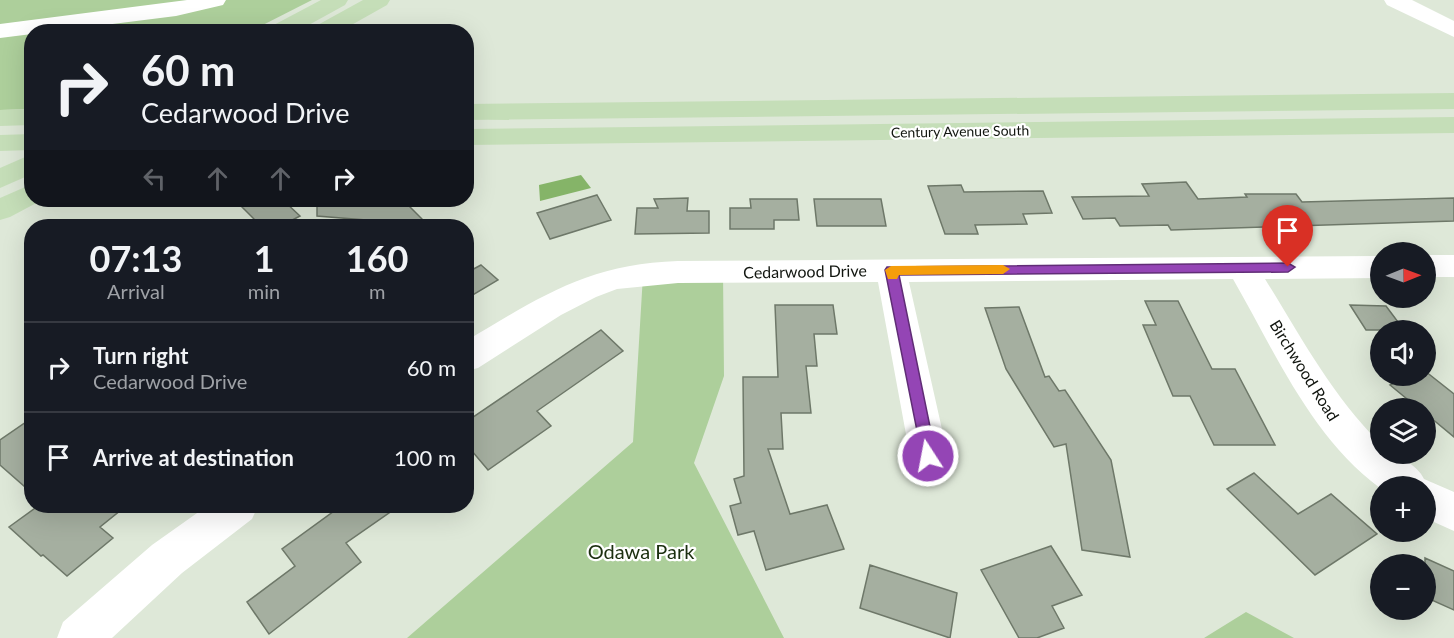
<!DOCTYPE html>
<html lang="en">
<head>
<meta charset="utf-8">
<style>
  :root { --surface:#171b24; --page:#20242c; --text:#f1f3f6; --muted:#9ea1a6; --line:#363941 }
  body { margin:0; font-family:Lato,sans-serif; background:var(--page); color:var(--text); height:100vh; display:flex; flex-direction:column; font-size:22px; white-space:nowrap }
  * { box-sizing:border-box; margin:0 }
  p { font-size:20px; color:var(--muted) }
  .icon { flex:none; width:33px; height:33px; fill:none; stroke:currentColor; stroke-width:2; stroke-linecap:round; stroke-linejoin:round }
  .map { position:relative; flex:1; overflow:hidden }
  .details { position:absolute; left:24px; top:219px; width:450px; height:294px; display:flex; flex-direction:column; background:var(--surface); border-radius:24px; box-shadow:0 6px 24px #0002 }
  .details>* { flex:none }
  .hud { position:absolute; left:24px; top:24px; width:450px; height:183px; border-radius:24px; box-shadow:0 6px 24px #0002; background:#171b24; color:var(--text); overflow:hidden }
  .needle { width:39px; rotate:89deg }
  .tools { position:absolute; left:1370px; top:242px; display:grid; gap:12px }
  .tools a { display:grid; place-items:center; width:66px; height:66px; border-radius:50%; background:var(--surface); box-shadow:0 6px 24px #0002; font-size:30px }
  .pin { position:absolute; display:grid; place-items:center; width:51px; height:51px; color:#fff; margin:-62px -26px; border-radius:50% 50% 50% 0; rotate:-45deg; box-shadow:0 0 6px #0007 }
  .pin .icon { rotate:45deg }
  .me { position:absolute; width:66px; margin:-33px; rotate:349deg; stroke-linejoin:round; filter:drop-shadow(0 0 4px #0008) }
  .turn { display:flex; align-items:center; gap:21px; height:126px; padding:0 18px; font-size:27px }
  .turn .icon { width:78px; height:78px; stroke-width:2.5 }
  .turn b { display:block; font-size:42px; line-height:51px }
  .lanes { display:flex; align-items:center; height:57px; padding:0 18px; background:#0003; justify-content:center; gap:30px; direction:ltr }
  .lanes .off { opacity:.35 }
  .eta { display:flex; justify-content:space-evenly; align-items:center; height:102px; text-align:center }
  .eta b { font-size:36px; font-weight:700; line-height:42px }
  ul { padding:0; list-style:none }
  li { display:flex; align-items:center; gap:18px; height:90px; padding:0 18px; border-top:2px solid var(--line) }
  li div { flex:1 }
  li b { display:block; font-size:22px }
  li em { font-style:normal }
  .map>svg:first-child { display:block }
  .green { fill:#adcf9b }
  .water { fill:#85b468 }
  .building { fill:#a5afa0; stroke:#6e7869; stroke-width:1.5 }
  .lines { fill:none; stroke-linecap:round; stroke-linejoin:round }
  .minor { fill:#fff; fill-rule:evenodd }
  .major { fill:#c5deb8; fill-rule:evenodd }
  .route { fill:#9445b5; stroke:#602d76; stroke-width:1.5 }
  .slow { fill:#f59e0b }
  .labels { text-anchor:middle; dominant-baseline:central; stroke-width:4.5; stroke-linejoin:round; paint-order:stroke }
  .far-street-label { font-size:14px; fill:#11150f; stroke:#fff }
  .street-label { font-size:16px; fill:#11150f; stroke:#fff }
  .near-park-label { font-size:20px; fill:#1c3010; stroke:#fff }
</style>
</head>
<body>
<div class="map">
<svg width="1454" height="638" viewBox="0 0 1454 638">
  <rect width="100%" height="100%" fill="#dee8d8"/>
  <!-- green -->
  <path class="green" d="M0 0H312L251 31 32 32 31 109 0 110Z
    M723 272 724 376 694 463 784 638H407L633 442 643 275Z
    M1246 612 1294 638H1204Z"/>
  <!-- water -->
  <path class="water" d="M581 175 591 188 540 201 539 185Z"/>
  <!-- building -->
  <path class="building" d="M1186 182 1198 199 1247 197 1245 194H1296L1302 202 1454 198V221L1171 230 1168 225 1120 226 1115 218 1083 219 1072 197 1149 196 1142 184Z
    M961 185 964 192 1043 191 1052 213 1023 214 1027 224 975 225 978 234H945L928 186Z
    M597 195 611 220 550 239 537 213Z
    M688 198 687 211H709V233L635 234 637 208H658L654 199Z
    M750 199H797L799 220H774V229H730V208H751Z
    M814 199H881L886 226H817Z
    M257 200H283L300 216 281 226H261L242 207Z
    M317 200 405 202 428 225 317 216Z
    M481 265 498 280 466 299V273Z
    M1145 301H1178L1212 369H1235L1275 445H1214L1190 396H1173L1143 325H1156Z
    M775 305H833L837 334H814L817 366H806L811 413H781L783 449H768L790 514 827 505 844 549 766 570 754 531 738 535 730 506 741 503 734 479 744 476 743 377H778Z
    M1350 305 1386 306 1404 330H1366Z
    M1019 307 1045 377 1049 376 1059 391 1065 390 1111 460 1130 557 1082 550 1066 444 1054 447 1006 369 985 308Z
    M601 330 623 351 537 411 551 426 488 470 466 444V422Z
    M1425 371 1454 394V437L1425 413V408H1418L1390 385 1411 375H1425Z
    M32 418V493L0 465V440Z
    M1254 473 1298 514 1331 494 1377 534 1315 575 1227 489Z
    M38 506H126L100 527 113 538 67 576 43 555 41 556 9 527Z
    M341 506H399L346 543 361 562 269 634 247 602 295 566 282 549Z
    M1051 546 1082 595 1052 606 1064 628 1037 638H1019L981 570Z
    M1425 558 1454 571V610L1425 597Z
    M870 565 957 593 950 638 860 608Z"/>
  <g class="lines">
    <!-- minor -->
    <path class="minor" d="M187 0H226L223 5 176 16 49 32H32V34L0 38V24Z
      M1384 0H1412L1454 21V37L1387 5Z
      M1425 255H1454V277H1425Z
      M1380 256V278L1265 279C1300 335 1332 396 1380 443V453C1395 453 1418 465 1424 479L1454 492V531L1425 518V486H1380V488C1311 437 1275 352 1233 279L909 282 948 456 942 468 929 473 916 468 910 456 878 282 678 283 617 289 596 297 561 315 478 368 466 371V341C540 297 588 264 678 261Z
      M207 506H258L252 519 182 573 112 638H57L63 622 152 545Z"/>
    <!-- major -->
    <path class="major" d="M321 0H348L345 5 296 32H267L270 27Z
      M363 0H390L387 5 339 32H311L314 27Z
      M1454 93V109L466 120V104Z
      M32 109V125L0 126V110Z
      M1454 117V133L466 145V129Z
      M32 134V150L0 151V135Z
      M32 154V174L0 188V168Z
      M32 184V200H42L10 217 0 220V198Z"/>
  </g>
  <!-- route -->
  <path class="route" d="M1288 263 1295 267 1288 272 899 275 936 456 934 461 928 463 923 461 885 270 887 267Z"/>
  <!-- slow -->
  <path class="slow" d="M1003 265 1010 269 1003 274 899 275 897 279H888L885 270 891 266Z"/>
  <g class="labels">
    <!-- far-street labels -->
    <g class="far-street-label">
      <text transform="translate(960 131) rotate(-1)">Century Avenue South</text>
    </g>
    <!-- street labels -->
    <g class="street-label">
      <text transform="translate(805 271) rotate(-1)">Cedarwood Drive</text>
      <text transform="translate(1305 370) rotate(58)">Birchwood Road</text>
    </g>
    <!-- near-park labels -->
    <g class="near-park-label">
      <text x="641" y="551">Odawa Park</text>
    </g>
  </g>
</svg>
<div class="tools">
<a><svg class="needle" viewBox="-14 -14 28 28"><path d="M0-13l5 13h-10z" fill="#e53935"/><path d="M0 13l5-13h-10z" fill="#9ea1a6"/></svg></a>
<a><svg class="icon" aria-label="sound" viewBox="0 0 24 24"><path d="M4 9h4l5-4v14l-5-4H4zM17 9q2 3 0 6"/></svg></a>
<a><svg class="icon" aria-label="layers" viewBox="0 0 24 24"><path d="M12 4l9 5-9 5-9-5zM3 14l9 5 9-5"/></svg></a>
<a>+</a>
<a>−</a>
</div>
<div class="pin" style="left:1288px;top:267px;background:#d93025"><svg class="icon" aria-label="arrive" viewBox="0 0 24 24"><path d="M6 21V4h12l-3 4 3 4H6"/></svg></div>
<svg class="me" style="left:928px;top:456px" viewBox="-20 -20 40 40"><circle r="17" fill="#9445b5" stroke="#fff" stroke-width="3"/><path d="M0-11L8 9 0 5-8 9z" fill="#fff"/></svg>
<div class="hud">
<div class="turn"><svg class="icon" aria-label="right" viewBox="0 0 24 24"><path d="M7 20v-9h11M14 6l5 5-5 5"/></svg><div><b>60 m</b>Cedarwood Drive</div></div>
<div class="lanes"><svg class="icon off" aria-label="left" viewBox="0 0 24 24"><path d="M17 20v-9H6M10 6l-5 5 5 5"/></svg><svg class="icon off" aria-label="ahead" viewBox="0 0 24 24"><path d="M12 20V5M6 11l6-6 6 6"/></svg><svg class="icon off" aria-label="ahead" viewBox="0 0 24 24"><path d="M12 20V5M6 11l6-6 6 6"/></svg><svg class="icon" aria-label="right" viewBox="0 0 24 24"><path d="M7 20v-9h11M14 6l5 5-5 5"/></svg></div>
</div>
<section class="details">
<div class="eta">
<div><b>07:13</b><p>Arrival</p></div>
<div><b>1</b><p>min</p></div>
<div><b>160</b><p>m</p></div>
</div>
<ul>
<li><svg class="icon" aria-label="right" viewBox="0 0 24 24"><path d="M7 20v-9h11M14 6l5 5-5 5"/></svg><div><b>Turn right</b><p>Cedarwood Drive</p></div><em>60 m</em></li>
<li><svg class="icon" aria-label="arrive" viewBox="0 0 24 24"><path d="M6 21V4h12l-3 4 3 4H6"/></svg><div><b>Arrive at destination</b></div><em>100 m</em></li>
</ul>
</section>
</div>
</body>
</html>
